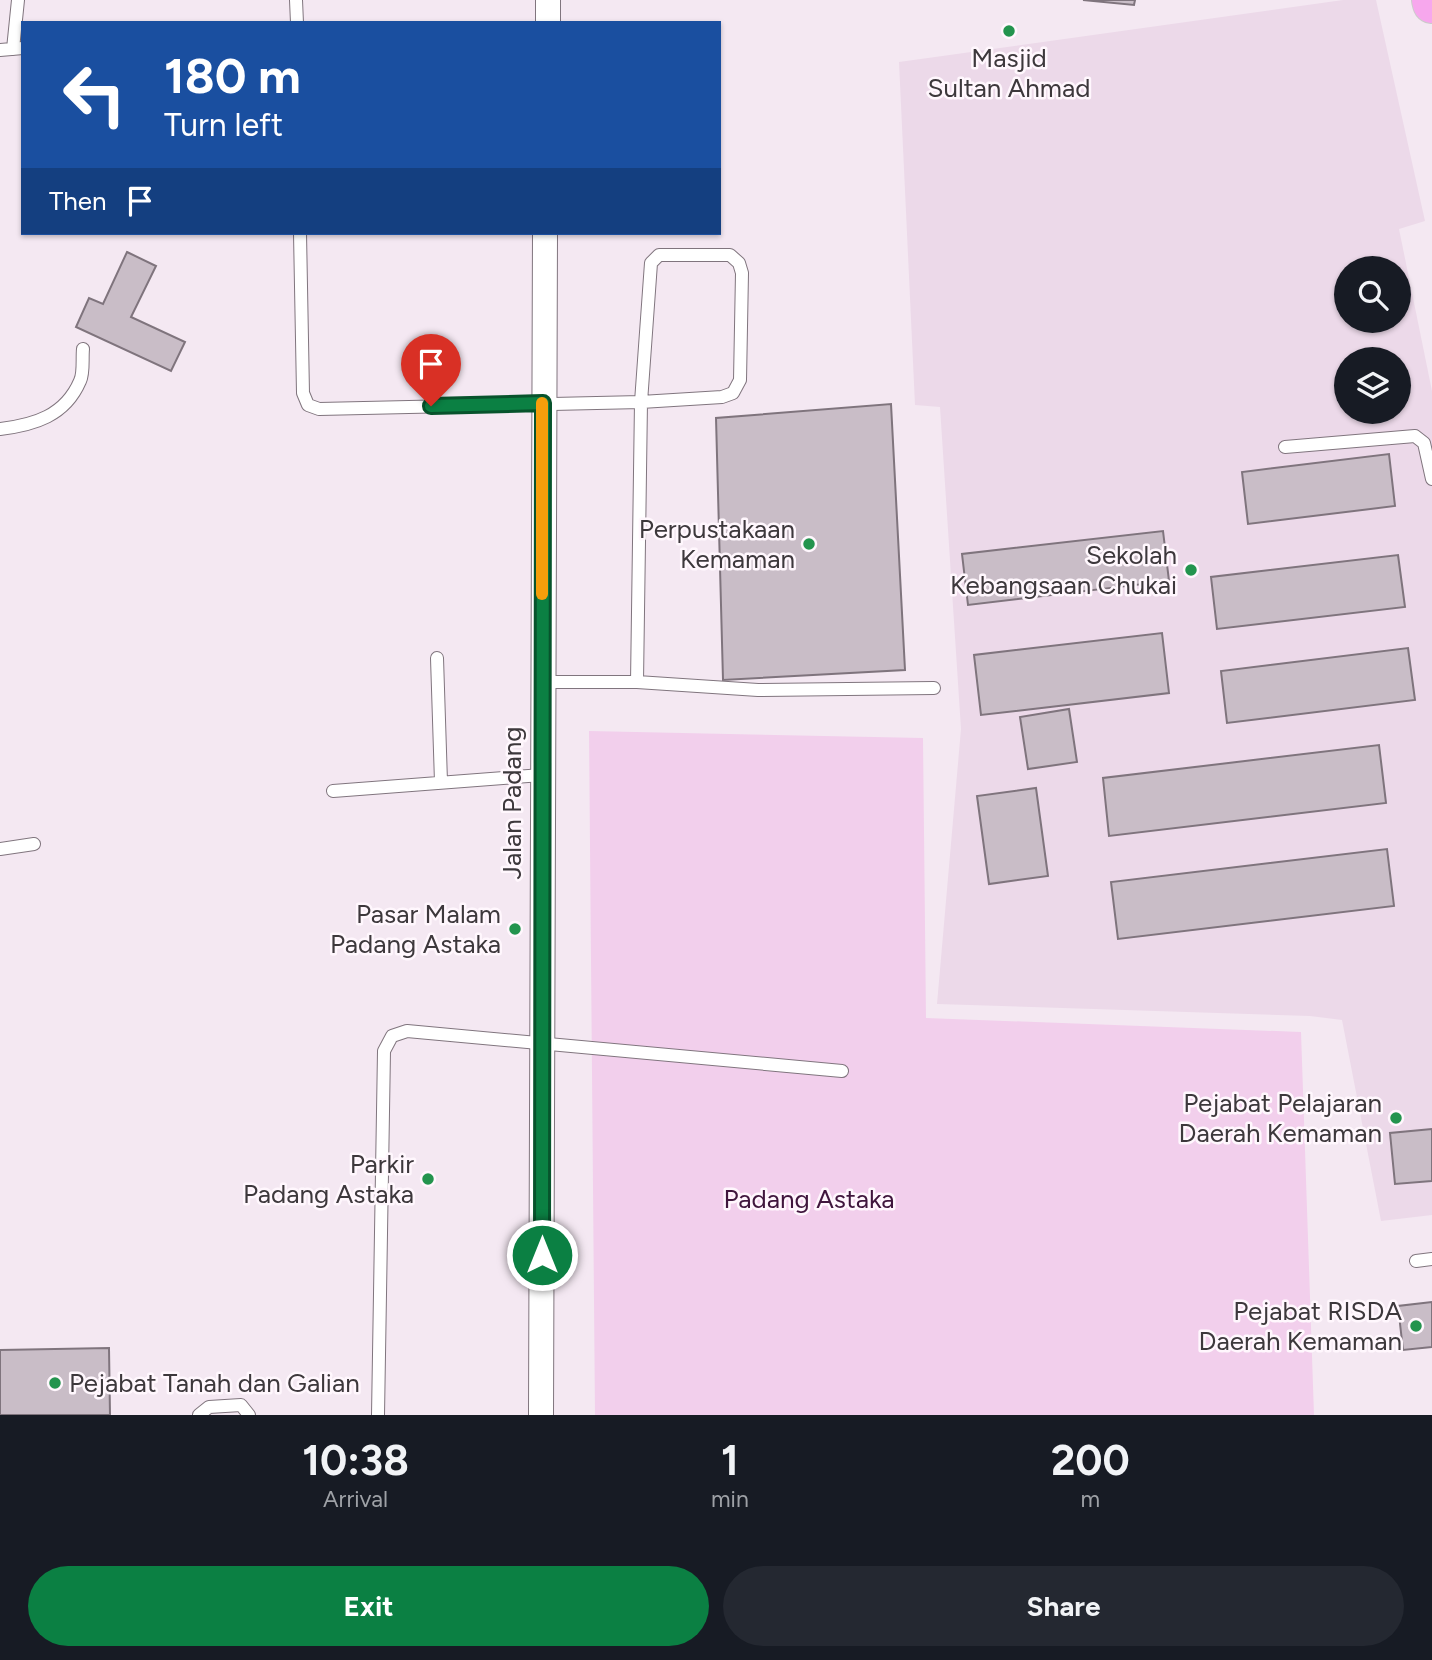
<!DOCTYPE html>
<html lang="en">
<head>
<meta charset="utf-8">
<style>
  :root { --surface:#171b24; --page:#242831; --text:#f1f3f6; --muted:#9ea1a6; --accent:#0b8043 }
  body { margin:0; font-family:Figtree,sans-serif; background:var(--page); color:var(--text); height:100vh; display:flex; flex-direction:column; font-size:26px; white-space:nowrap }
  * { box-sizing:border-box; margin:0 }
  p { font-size:23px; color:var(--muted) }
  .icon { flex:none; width:38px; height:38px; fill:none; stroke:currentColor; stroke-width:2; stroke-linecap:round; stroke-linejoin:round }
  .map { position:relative; height:1415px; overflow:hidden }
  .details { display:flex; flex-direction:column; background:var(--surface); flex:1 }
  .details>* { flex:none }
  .hud { position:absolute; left:21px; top:21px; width:700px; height:214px; border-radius:0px; box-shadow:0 2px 5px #0004; background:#1a4fa0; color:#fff; overflow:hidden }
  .controls { position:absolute; left:1334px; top:256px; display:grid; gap:14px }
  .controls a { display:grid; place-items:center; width:77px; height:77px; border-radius:50%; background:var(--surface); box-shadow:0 2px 5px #0004; font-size:35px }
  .pin { position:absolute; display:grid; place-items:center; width:60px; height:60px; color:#fff; margin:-72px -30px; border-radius:50% 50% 50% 0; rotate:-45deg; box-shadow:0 0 7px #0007 }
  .pin .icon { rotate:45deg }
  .me { position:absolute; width:77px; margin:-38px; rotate:0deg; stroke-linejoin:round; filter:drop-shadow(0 0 5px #0008) }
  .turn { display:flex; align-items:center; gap:24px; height:147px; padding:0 28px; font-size:32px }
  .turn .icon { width:91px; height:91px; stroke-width:2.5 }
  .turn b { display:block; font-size:49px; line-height:60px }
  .then { display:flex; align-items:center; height:66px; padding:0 28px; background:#0003; gap:14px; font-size:26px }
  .eta { display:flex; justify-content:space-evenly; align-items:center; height:119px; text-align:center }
  .eta b { font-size:42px; font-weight:700; line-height:49px }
  .cta { display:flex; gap:14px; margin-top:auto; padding:14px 28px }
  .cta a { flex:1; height:80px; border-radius:42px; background:var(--accent); color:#fff; font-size:28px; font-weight:700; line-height:80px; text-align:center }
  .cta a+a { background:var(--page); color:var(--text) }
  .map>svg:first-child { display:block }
  .built { fill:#ecd9e9; fill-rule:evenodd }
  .green { fill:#f2cfec }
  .building { fill:#c9bdc7; stroke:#7f747d; stroke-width:2 }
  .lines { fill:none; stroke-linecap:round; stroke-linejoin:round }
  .lane-casing { stroke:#80757e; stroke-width:14 }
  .street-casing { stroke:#80757e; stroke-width:26 }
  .highway-casing { stroke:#cdcbcc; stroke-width:40 }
  .lane { stroke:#fff; stroke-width:12 }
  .street { stroke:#fff; stroke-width:24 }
  .highway { stroke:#f7a7ed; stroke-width:38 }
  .route-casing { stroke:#07532c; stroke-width:18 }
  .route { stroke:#0b8043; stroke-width:12 }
  .slow { stroke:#f59e0b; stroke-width:12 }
  .poi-dot { fill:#23944e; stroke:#fff7fd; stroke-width:2.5 }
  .labels { text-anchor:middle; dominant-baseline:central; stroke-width:5; stroke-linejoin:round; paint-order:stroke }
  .poi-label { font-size:26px; fill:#3d383c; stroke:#fff7fd; text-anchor:end }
  .street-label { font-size:26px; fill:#3d383c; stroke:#fff7fd }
  .park-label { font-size:26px; fill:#40163d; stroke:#fff7fd }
</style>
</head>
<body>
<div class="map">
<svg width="1432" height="1415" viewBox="0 0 1432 1415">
  <rect width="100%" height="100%" fill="#f4e8f2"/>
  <!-- built -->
  <path class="built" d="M1343 0H1376L1425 221 1399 229 1432 391V1215L1381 1221 1342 1020 1310 1016 937 1004 961 729 940 407 915 405 899 62ZM1346 268H1398V320H1346ZM1346 359H1398V411H1346Z"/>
  <!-- green -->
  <path class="green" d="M589 731 923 738 926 1018 1301 1032 1314 1415H595Z"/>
  <!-- building -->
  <path class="building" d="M1083 0H1135L1134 5Z
    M127 252 156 266 131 317 185 342 171 371 76 327 89 298 103 304Z
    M891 404 905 670 723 680 716 418Z
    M1389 454 1395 506 1248 524 1242 472Z
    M1163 531 1169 581 968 605 962 554Z
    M1398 555 1405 607 1217 629 1211 577Z
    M1162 633 1169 693 981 715 974 655Z
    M1408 648 1415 700 1227 723 1221 671Z
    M1069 709 1077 762 1028 769 1020 717Z
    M1379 745 1386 803 1109 836 1103 778Z
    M1036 788 1048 876 989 884 977 796Z
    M1387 849 1394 906 1118 939 1111 882Z
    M1432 1129V1181L1395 1184 1390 1133Z
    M1432 1302V1347L1403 1350 1398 1306Z
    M109 1348 110 1415H0V1350Z"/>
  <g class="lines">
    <!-- lane casing -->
    <g class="lane-casing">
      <path id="lane" d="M296 0 297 23
        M13 49 18 0
        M0 50 23 48
        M300 233 303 393 308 405 319 409 641 402 637 682H542
        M659 255H730L739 263 742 273 740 380 733 393 722 397 641 402 651 263Z
        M0 429C34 425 65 416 80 381 84 373 82 359 83 349
        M1285 447 1415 436 1424 443 1432 479
        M437 658 441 782
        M637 682 758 690 934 688
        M333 791 542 775
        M0 849 34 844
        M1416 1261 1432 1259
        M199 1415 209 1407 241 1405 249 1415
        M378 1415 384 1051 392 1036 407 1031 842 1071"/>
    </g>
    <!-- street casing -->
    <g class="street-casing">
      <path id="street" d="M548 23V0
        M541 1415 545 233"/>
    </g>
    <!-- highway casing -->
    <g class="highway-casing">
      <path id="highway" d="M1431 0 1432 4"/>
    </g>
    <!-- lane -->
    <use href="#lane" class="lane"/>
    <!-- street -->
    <use href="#street" class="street"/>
    <!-- highway -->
    <use href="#highway" class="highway"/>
  </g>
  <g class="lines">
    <!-- route casing -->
    <g class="route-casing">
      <path id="route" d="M431 406 543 403 542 1255"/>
    </g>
    <!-- route -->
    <use href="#route" class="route"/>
    <!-- slow -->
    <path class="slow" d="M542 403V594"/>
  </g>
  <!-- markers -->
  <g class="poi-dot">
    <circle cx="1009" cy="31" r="7"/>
    <circle cx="809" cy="544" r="7"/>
    <circle cx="1191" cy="570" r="7"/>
    <circle cx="515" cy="929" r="7"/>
    <circle cx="1396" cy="1118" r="7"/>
    <circle cx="428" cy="1179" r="7"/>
    <circle cx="1416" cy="1326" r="7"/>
    <circle cx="55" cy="1383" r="7"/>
  </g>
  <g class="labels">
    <!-- poi labels -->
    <g class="poi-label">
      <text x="1009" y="58" text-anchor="middle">Masjid<tspan x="1009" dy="30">Sultan Ahmad</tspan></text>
      <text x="795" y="529">Perpustakaan<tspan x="795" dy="30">Kemaman</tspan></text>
      <text x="1177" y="555">Sekolah<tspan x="1177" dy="30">Kebangsaan Chukai</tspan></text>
      <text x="501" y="914">Pasar Malam<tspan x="501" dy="30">Padang Astaka</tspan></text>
      <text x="1382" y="1103">Pejabat Pelajaran<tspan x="1382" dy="30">Daerah Kemaman</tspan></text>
      <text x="414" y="1164">Parkir<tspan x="414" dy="30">Padang Astaka</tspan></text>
      <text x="1402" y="1311">Pejabat RISDA<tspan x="1402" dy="30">Daerah Kemaman</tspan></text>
      <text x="69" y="1383" text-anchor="start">Pejabat Tanah dan Galian</text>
    </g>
    <!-- street labels -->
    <g class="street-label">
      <text transform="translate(512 803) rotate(-90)">Jalan Padang</text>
    </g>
    <!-- park labels -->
    <g class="park-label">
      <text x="809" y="1199">Padang Astaka</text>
    </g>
  </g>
</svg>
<div class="controls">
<a><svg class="icon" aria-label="search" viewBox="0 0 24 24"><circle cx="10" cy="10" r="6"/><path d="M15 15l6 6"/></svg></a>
<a><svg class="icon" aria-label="layers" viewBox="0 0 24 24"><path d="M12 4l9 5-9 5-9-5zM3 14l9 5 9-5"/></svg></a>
</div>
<div class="pin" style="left:431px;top:406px;background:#d93025"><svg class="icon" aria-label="arrive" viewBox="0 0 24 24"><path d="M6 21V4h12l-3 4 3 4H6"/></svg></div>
<svg class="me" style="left:542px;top:1255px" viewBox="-20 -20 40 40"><circle r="17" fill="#0b8043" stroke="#fff" stroke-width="3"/><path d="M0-11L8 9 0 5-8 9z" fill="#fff"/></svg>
<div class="hud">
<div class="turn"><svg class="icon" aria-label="left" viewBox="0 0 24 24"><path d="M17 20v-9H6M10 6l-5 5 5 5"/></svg><div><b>180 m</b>Turn left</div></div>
<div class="then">Then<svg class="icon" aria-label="arrive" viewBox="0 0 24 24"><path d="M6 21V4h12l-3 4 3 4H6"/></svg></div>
</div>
</div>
<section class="details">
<div class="eta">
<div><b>10:38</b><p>Arrival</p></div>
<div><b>1</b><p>min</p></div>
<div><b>200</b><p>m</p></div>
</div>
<div class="cta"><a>Exit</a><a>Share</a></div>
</section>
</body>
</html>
